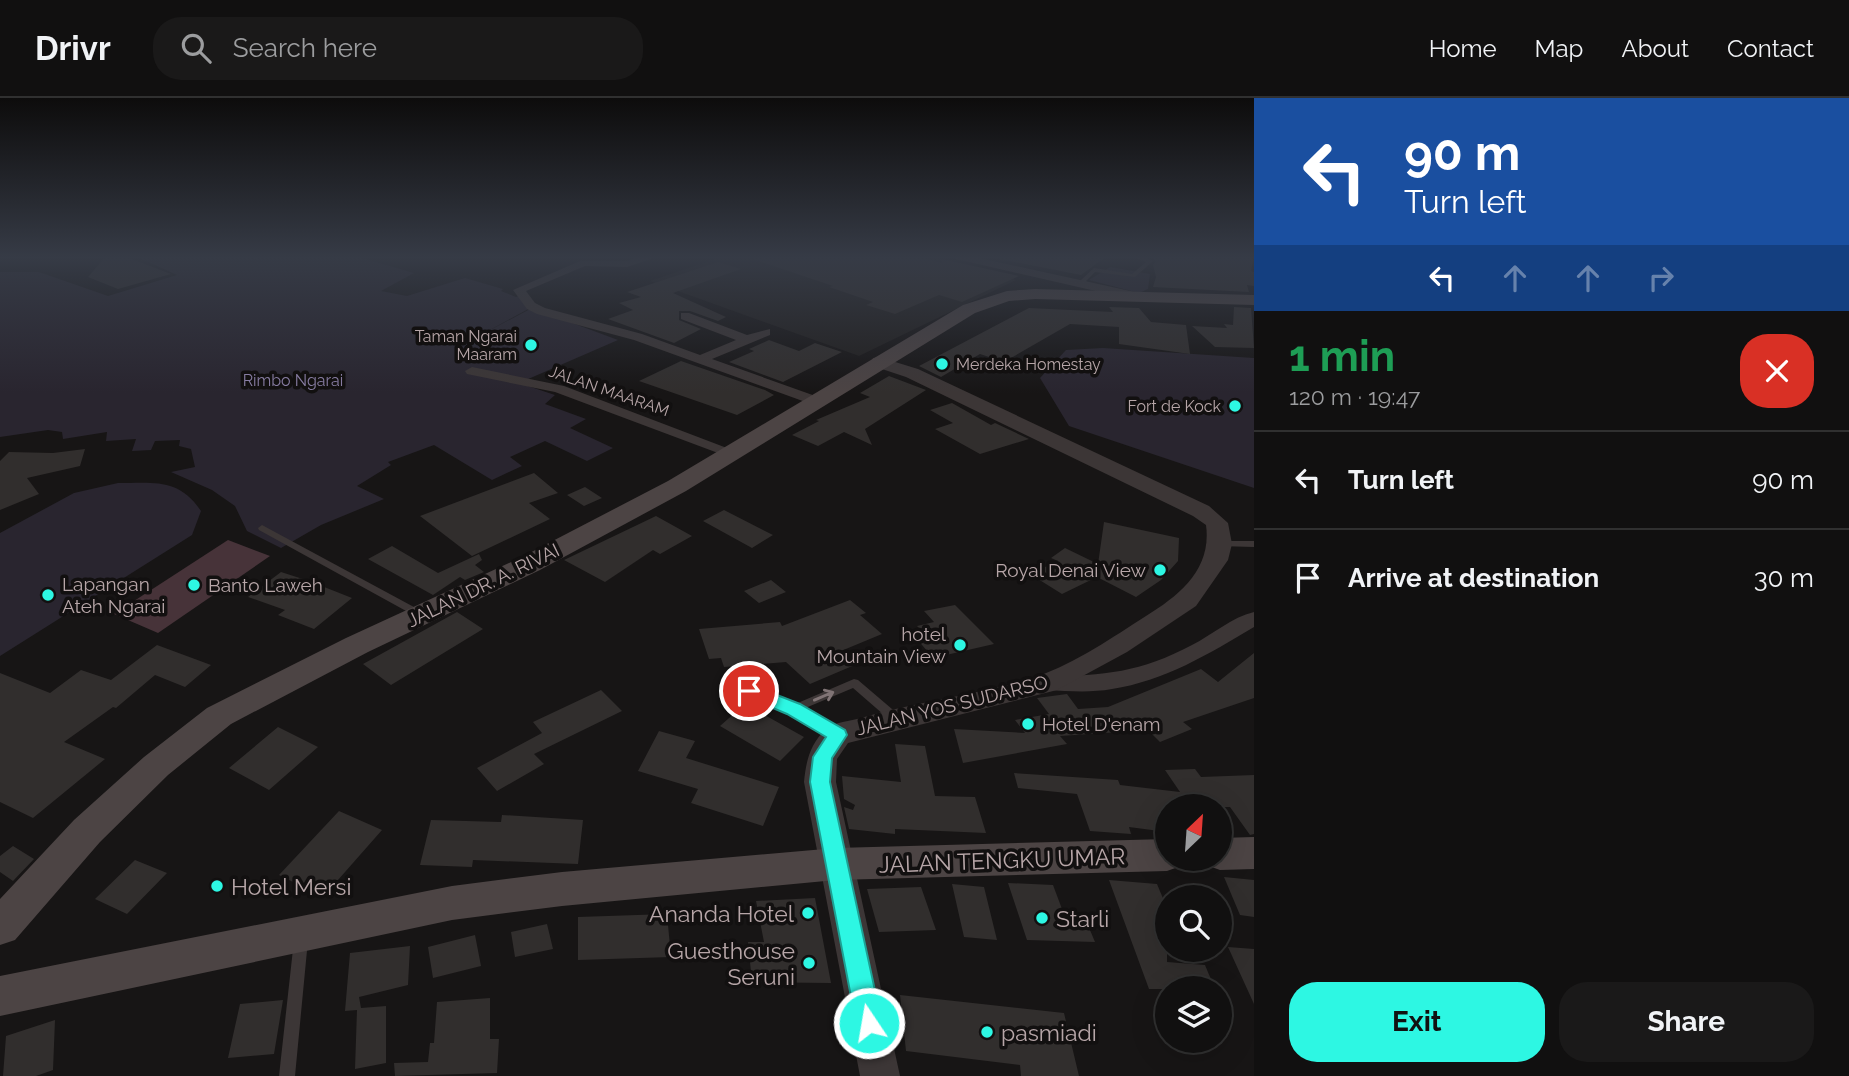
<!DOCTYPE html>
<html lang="en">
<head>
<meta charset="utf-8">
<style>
  :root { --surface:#111010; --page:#1a1919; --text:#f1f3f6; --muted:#9c9d9f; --line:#303030; --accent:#2df7e3 }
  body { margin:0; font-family:Raleway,sans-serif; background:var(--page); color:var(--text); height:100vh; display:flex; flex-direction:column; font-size:26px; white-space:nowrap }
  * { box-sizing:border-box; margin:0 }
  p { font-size:23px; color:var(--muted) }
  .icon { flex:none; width:38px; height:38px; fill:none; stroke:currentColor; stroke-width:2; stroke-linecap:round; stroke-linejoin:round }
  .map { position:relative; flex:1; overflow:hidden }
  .details { display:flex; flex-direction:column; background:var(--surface); width:595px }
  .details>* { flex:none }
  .hud { background:#1a4fa0; color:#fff; overflow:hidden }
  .needle { width:46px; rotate:25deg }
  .buttons { position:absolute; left:1155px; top:696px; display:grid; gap:14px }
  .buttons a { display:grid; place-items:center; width:77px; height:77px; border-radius:50%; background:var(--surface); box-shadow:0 7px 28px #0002,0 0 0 2px var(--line); font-size:35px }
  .pin { position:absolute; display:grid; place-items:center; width:60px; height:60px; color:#fff; margin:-30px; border:4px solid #fff; border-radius:50%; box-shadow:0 2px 7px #0007 }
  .me { position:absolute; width:77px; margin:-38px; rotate:348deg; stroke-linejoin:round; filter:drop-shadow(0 0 5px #0008) }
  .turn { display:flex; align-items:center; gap:24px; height:147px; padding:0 35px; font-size:32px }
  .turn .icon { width:91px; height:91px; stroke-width:2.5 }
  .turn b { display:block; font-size:49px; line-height:60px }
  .lanes { display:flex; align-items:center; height:66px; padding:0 35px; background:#0003; justify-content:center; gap:35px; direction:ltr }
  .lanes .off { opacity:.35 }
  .round { display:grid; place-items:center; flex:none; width:74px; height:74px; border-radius:28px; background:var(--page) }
  .overview { display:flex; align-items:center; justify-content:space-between; height:119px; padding:0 35px }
  h1 { font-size:42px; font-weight:700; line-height:52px; color:#1e9e55 }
  .cta { display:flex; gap:14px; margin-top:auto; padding:14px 35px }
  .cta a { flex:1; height:80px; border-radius:28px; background:var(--accent); color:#111; font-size:28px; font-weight:700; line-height:80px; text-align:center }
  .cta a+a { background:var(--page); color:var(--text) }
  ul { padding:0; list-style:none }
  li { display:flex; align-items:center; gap:21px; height:98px; padding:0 35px; border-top:2px solid var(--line) }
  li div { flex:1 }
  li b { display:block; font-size:26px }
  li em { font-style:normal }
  header { display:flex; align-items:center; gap:42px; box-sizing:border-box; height:98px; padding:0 35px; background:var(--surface); border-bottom:2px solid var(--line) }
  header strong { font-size:33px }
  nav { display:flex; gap:38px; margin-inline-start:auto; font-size:24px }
  .search { width:490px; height:63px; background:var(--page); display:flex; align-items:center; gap:18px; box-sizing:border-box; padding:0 24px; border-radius:28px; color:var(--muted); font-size:26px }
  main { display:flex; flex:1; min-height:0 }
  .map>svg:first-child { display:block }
  .built { fill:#211f1e }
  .green { fill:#29252f }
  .water { fill:#473339 }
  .building { fill:#312e2d }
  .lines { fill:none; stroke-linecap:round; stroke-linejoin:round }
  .service { fill:#3c3636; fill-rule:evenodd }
  .minor { fill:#3c3636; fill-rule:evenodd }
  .tertiary { fill:#3c3636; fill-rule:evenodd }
  .secondary { fill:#4c4444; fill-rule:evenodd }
  .oneway { stroke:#807475 }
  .route { fill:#2df7e3; stroke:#1da194; stroke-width:2 }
  .poi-dot { fill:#2df7e3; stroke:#121010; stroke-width:2.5 }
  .labels { text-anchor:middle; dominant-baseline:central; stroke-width:7; stroke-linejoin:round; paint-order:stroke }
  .far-poi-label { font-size:16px; fill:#b7a6a8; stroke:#121010; text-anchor:end }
  .far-park-label { font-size:16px; fill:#887da3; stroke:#121010 }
  .far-street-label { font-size:16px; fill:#b7a6a8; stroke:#121010 }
  .poi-label { font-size:19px; fill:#b7a6a8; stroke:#121010; text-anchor:start }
  .street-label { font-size:19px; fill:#b7a6a8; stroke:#121010 }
  .near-street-label { font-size:23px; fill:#b7a6a8; stroke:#121010 }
  .near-poi-label { font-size:23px; fill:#b7a6a8; stroke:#121010; text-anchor:start }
</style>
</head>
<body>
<header>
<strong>Drivr</strong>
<div class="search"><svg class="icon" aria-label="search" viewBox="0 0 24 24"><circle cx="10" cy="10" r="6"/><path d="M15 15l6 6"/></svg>Search here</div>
<nav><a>Home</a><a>Map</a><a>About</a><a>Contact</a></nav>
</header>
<main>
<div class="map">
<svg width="1254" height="978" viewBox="0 0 1254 978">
  <rect width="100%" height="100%" fill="#171515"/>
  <!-- built -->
  <path class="built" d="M724 158H930L1016 182 859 258 650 183Z"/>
  <!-- green -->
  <path class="green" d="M135 158H355L414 175 381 193 407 198 465 180 503 191 501 193 516 199 524 196 532 209 475 240 532 210 618 242 519 285 555 297 545 306 586 321 570 330 613 350 587 363 545 343 510 359 522 368 492 382 434 347 388 364 391 367 357 388 384 401 321 427 281 450 247 433 235 408 212 392 171 374 195 369 191 351 179 348 180 342 155 343 151 352 132 353 136 341 106 343 107 334 63 341 62 334 48 332 0 339V174H39L108 198 177 177Z
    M1110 169 1150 176 1148 191 1139 195 1089 182Z
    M1103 250 1254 260V390L1069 328 1040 280 1066 252Z
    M118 385C155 385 179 380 201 413L192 437 0 558V435L74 395Z"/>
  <!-- water -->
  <path class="water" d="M228 442 270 458 158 535 114 516Z"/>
  <!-- building -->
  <path class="building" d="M106 158H124L171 176 118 191 88 179Z
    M752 158H917L942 165V161L1019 178 962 204 939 197 895 216 866 207 873 204 829 189 833 188 752 161Z
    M984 158H1107L1081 177Z
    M1150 158H1254L1251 173 1254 174V188L1247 187 1249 194 1153 189 1156 179 1153 167 1156 163Z
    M718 164 741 171 673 195 726 219 718 223 690 213H679V222L701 231 674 245 608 221 633 212 619 205 641 199 627 194Z
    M1109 209 1139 210 1151 224 1186 227 1190 256 1119 246V229L1070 226 1004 264 980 256 941 279 919 268 1029 210 1113 214Z
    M1234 209 1251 210 1254 250 1215 249 1192 228 1227 230 1224 226 1233 227Z
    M769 242 799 253 815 245 842 254 783 284 729 264 754 253 749 251Z
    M681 263 765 292 774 297 737 317 639 283Z
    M889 278 926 292 865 331 872 347 844 334 818 348 792 337 819 323 816 322 870 299 860 295Z
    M952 305 991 327 995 325 1029 341 980 356 935 331 953 325 930 312Z
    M85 351 80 368 27 380 39 396 0 412V363L9 354 53 355Z
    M534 375 558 395 529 405 550 421 472 458 420 418Z
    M585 389 602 400 584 408 567 397Z
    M724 412 773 437 752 450 703 423Z
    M656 418 692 438 660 456 653 452 605 484 564 462Z
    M1104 424 1179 440 1178 463 1161 482 1136 499 1097 479 1062 496 1030 476 1058 463 1051 460 1065 450 1098 466Z
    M392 448 438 475 479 456 482 462 475 467 484 474 465 482 460 479 433 497 368 461Z
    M281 474 309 483 352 500 314 531 278 517 285 512 248 499Z
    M771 482 786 494 759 505 744 493Z
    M850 502 866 515 860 517 882 536 841 553 857 566 810 586 786 564 724 569 721 560 709 561 699 531 780 524 782 528Z
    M955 507 994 546 933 560 917 541 927 539 917 528 934 524 924 513Z
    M457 514 483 531 391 587 363 566Z
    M157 547 211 567 185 589 155 577 116 610 113 609 64 644 105 661 33 720 0 704V575L50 595 81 572 111 582Z
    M1254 555V600L1183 624 1192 631 1160 644 1148 632 1060 638 1067 646 963 665 954 631 1025 635 1015 622 1049 616 1037 600 1067 596 1078 611 1108 609 1201 571 1218 584Z
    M601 592 622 613 534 656 544 666 497 693 477 670 542 635 533 624Z
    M745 606 804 639 780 663 720 628Z
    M278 629 318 649 269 692 229 670Z
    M659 633 695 643 686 660 779 689 763 728 691 705 698 691 638 673Z
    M895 646 925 648 935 698 975 699 986 735 895 731V736L849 731 844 709 853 712 855 707 844 701 842 678 901 684Z
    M1195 671 1201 679 1254 677V736L1250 737 1230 709H1167V734L1129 729 1131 736 1090 733 1077 696 1018 690 1014 675 1118 682 1120 687 1180 694 1165 672Z
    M339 713 382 732 323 799 279 777Z
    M502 717 583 722 578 766 473 762 472 769 420 767 431 722 501 724Z
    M13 748 34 761 13 783 0 774V758Z
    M135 762 167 775 127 816 95 801Z
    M1224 779 1254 782V819L1240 817Z
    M1109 782 1157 786 1167 810V864L1205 867 1215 891H1149Z
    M1008 785 1053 787 1065 819 1085 820 1095 844 1027 842Z
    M952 786 984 789 997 842 964 839Z
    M921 789 936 832 879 834 867 791Z
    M815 800 831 885 752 884 748 844H764L756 803Z
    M667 816 671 859 578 862V819Z
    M547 826 553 851 515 859 511 834Z
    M475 837 481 868 433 880 428 849Z
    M410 848 408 887 359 899 361 910 386 908V965L355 971 357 912 345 913 350 855Z
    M1228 849 1254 851V906Z
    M900 897 1064 915 1079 978H1021L1020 967 906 953Z
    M490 900V941H499L497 975 395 978 394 965 428 964 430 945H434L437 904Z
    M283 902 274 956 228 960 240 906Z
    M55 922 53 972 36 978H3L6 938Z"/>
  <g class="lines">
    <!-- service -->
    <path class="service" d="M1132 158H1141L1153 163 1135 179 1095 174 1086 183 1089 187 1088 188H1084L1080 183 1094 170 1132 176 1146 164Z
      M262 427 425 515 426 517 425 519H417L259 432 258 430Z
      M1221 443H1254V449L1218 448 1216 446 1218 444Z
      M854 581 858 582 899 617 901 620 899 623H891L853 590 803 611 840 633 842 636 840 639 836 640 789 614 745 596 744 593 745 590 749 589 793 607Z
      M301 836 306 837 308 842 295 978H279L294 842 296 837Z"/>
    <!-- minor -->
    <path class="minor" d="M642 158H660L627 169 585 168 526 193 535 205 545 210 642 236 700 257 736 242 681 221V215H689L747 237 770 231V237L712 261 821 300V306H811L634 242 537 216 527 211 513 192 580 163H627Z
      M472 269 564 288 740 355 738 358H726L555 294 467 276 465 273Z
      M1254 514V529C1209 556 1164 583 1112 591 1090 595 1068 593 1047 592L1039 590 1036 585 1039 580 1047 578C1104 578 1141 574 1192 547 1212 537 1232 519 1254 514Z"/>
    <!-- tertiary -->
    <path class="tertiary" d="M943 158H970L1135 194 1142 198 1135 202Z
      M879 259 918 271 1209 408 1228 425 1232 446 1228 462 1196 508 1127 554 1057 592 848 645 837 661 836 684 900 978H860L804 684C806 663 810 646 826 631 834 624 851 623 861 620 919 603 981 597 1038 578 1076 565 1113 539 1146 518 1180 497 1212 471 1206 427L1193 418 906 279 873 268 871 264 873 260Z"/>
    <!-- secondary -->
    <path class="secondary" d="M1035 191 1254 197V207L1035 201 1009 203 975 215 686 393 540 472 368 554 231 626 168 677 100 744 15 842 0 847V801L74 722 144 659 207 610 346 540 520 460 668 383 963 207 1007 193Z
      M1254 739V771L1220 772 1206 767 1204 761H1220V740Z
      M1167 741V761H1184L1181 768 1167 773 836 782 562 808 452 822 0 918V878L452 788 562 774 836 750Z"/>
  </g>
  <!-- one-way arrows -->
  <defs><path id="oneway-shaft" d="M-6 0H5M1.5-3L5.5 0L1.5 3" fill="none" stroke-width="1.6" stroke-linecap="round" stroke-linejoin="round" transform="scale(1.75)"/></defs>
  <use class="oneway" href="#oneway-shaft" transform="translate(824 598) rotate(-23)"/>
  <!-- sky -->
  <linearGradient id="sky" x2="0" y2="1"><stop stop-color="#0d0c0c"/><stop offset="0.54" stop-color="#363b46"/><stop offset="1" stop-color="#363b46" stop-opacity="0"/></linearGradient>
  <rect width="1254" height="295" fill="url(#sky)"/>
  <!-- route -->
  <path class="route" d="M749 586 800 606 845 632 847 637 832 660 830 684 882 925 878 934 869 937 860 934 856 925 810 684 813 659 826 639 787 616 742 597 740 593 742 588Z"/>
  <!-- markers -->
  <g class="poi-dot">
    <circle cx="531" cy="247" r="7"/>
    <circle cx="942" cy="266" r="7"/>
    <circle cx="1235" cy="308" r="7"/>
    <circle cx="1160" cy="472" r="7"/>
    <circle cx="194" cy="487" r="7"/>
    <circle cx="48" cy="497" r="7"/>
    <circle cx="960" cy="547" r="7"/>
    <circle cx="1028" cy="626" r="7"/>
    <circle cx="217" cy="788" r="7"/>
    <circle cx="808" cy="815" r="7"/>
    <circle cx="1042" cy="820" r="7"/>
    <circle cx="809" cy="865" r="7"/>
    <circle cx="987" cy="934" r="7"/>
  </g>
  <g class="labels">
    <!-- far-poi labels -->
    <g class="far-poi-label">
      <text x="517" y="238">Taman Ngarai<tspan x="517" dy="18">Maaram</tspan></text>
      <text x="956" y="266" text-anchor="start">Merdeka Homestay</text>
      <text x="1221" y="308">Fort de Kock</text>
    </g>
    <!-- far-park labels -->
    <g class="far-park-label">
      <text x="293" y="282">Rimbo Ngarai</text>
    </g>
    <!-- far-street labels -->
    <g class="far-street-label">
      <text transform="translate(609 293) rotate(19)">JALAN MAARAM</text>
    </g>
    <!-- poi labels -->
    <g class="poi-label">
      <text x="1146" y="472" text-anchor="end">Royal Denai View</text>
      <text x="62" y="486">Lapangan<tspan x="62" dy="22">Ateh Ngarai</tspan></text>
      <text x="208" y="487">Banto Laweh</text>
      <text x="946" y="536" text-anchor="end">hotel<tspan x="946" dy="22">Mountain View</tspan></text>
      <text x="1042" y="626">Hotel D'enam</text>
    </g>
    <!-- street labels -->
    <g class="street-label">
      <text transform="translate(483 487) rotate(-26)">JALAN DR. A. RIVAI</text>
      <text transform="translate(952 607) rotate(-14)">JALAN YOS SUDARSO</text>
    </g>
    <!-- near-street labels -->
    <g class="near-street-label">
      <text transform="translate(1002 762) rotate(-2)">JALAN TENGKU UMAR</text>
    </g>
    <!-- near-poi labels -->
    <g class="near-poi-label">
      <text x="231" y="788">Hotel Mersi</text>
      <text x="794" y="815" text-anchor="end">Ananda Hotel</text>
      <text x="1056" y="820">Starli</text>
      <text x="795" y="852" text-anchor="end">Guesthouse<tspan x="795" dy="26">Seruni</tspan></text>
      <text x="1001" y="934">pasmiadi</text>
    </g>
  </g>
</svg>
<div class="buttons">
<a><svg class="needle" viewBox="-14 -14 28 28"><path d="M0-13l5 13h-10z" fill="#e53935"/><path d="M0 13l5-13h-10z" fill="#9c9d9f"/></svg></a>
<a><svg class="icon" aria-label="search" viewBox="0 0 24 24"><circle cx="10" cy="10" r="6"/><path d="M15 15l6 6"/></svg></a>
<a><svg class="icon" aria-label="layers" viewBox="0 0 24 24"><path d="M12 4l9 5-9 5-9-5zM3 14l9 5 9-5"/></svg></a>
</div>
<div class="pin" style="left:749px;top:593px;background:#d93025"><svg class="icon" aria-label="arrive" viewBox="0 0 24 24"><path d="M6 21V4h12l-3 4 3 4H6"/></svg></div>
<svg class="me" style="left:869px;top:925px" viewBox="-20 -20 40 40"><circle r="17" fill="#2df7e3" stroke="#fff" stroke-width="3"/><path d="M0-11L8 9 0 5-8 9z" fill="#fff"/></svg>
</div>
<section class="details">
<div class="hud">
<div class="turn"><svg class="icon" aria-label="left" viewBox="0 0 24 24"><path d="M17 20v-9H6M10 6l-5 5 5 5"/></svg><div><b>90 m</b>Turn left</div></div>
<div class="lanes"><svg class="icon" aria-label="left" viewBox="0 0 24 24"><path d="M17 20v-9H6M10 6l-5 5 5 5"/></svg><svg class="icon off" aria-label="ahead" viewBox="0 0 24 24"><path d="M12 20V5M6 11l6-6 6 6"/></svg><svg class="icon off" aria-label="ahead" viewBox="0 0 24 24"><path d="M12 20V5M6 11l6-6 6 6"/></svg><svg class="icon off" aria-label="right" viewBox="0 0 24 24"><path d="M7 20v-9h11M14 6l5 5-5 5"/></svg></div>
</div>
<div class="overview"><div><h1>1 min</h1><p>120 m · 19:47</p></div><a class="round" style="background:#d93025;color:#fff"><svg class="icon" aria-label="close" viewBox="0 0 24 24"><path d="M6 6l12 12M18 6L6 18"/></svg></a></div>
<ul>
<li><svg class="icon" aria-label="left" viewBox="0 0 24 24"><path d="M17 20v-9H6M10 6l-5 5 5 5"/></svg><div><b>Turn left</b></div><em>90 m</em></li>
<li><svg class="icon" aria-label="arrive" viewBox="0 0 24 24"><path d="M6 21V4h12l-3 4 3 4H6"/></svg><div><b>Arrive at destination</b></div><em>30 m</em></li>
</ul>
<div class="cta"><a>Exit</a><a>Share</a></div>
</section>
</main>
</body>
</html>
